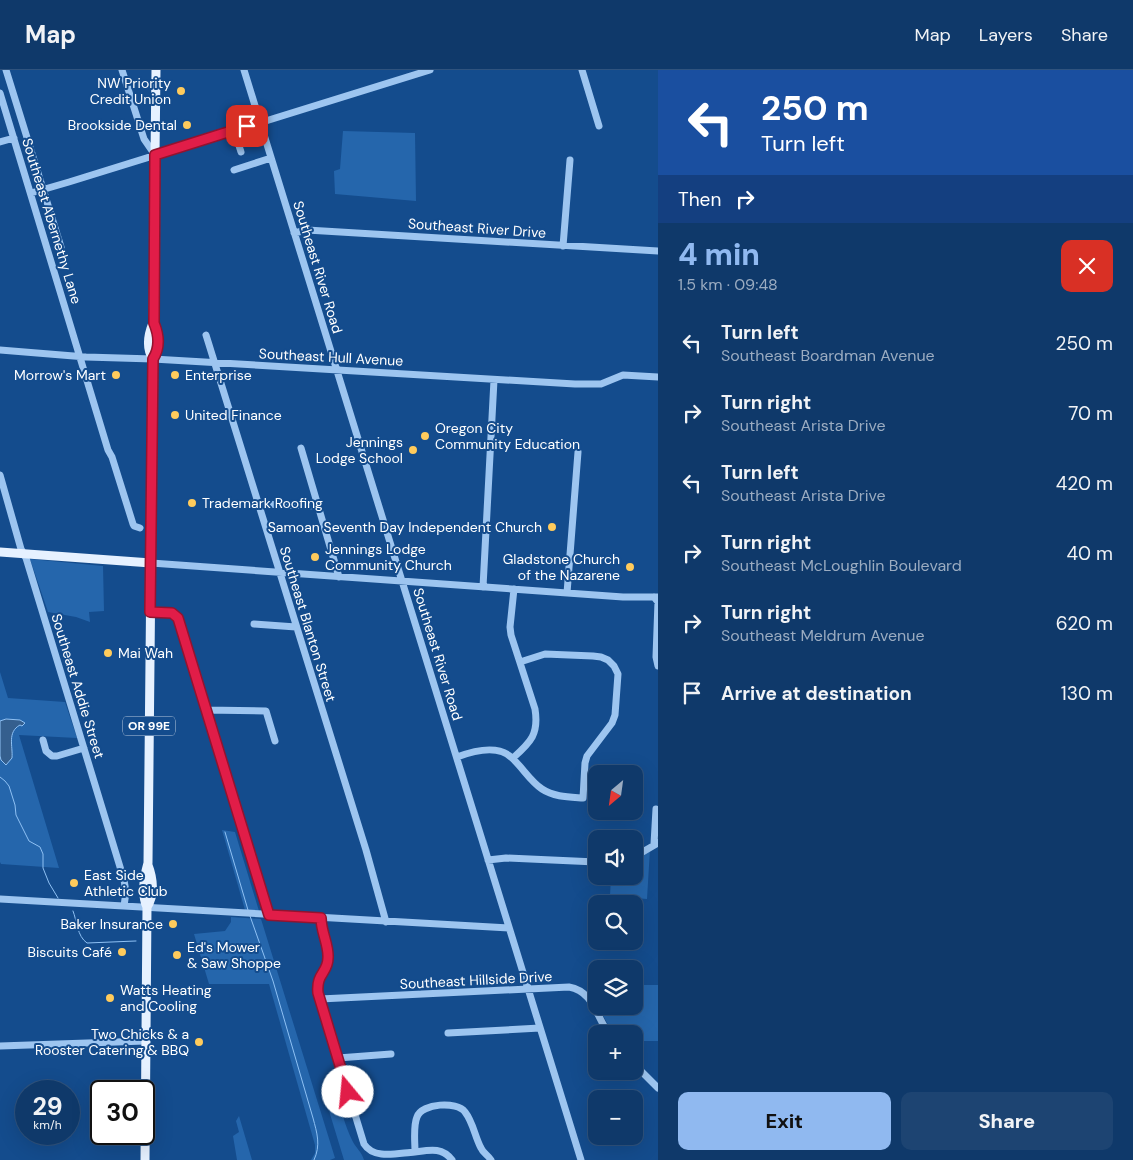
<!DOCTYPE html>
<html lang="en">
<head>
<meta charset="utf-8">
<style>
  :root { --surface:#0f396a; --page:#1d4472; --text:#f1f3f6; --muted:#9bacc1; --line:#2f537e; --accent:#90b9f0 }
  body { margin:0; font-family:"DM Sans",sans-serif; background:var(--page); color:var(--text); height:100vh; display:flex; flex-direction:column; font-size:19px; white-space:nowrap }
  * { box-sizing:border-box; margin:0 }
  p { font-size:16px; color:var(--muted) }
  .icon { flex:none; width:28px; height:28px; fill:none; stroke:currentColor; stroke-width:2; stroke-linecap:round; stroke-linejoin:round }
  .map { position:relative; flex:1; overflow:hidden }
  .sheet { display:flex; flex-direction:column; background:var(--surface); width:475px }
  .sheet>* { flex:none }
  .banner { background:#1a4fa0; color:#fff; overflow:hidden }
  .needle { width:32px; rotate:209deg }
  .fabs { position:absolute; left:588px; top:695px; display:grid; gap:10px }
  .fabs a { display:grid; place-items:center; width:55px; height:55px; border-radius:10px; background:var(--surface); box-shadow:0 5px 20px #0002,0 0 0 1px var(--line); font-size:25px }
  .speed { position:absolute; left:15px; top:1010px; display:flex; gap:10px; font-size:25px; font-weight:700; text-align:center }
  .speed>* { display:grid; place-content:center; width:65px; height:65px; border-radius:50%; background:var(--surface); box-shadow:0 5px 20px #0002,0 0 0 1px var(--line); line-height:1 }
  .speed small { font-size:12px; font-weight:400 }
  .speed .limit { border:2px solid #111; border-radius:8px; background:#fff; color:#111 }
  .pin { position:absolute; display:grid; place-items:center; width:42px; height:42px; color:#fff; margin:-21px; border-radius:10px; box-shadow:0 2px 8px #0006 }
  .me { position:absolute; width:55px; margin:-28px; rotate:343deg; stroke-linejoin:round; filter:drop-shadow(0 0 4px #0008) }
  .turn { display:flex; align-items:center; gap:18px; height:105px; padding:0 20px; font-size:22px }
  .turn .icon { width:65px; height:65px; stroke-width:2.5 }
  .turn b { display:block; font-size:35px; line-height:42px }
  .then { display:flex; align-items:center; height:48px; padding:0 20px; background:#0003; gap:10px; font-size:19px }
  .round { display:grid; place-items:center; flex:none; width:52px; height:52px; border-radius:10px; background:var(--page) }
  .summary { display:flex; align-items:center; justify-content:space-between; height:85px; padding:0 20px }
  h1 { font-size:30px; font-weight:800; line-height:38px; color:var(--accent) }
  .primary-button { display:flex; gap:10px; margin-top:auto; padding:10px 20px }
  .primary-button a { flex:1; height:58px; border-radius:10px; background:var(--accent); color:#111; font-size:20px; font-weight:800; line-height:58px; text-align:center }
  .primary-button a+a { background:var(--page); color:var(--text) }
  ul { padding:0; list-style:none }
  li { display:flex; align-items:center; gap:15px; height:70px; padding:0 20px }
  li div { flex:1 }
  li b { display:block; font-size:19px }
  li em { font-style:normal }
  header { display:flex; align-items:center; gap:30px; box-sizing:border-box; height:70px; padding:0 25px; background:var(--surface); border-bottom:1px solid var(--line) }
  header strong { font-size:24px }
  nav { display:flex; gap:28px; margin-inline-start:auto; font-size:18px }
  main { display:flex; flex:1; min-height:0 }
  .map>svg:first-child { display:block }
  .green { fill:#2566ac }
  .water { fill:#355f8e; stroke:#8fc1f4 }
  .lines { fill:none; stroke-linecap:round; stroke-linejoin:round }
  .stream { stroke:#8fc1f4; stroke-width:1 }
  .minor { stroke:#9dc5f0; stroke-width:7 }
  .major { stroke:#e6f1ff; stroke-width:9 }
  .route-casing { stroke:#92132f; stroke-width:12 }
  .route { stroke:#e11d48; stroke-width:9 }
  .poi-dot { fill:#ffcb5c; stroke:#144c8d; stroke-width:2 }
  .labels { text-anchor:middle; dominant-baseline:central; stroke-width:4; stroke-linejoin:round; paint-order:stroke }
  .shield { fill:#144c8d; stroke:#b8c9dd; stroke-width:1 }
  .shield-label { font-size:12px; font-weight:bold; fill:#fff }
  .poi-label { font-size:14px; fill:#fff; stroke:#144c8d; text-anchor:end }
  .street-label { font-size:14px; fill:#fff; stroke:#144c8d }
</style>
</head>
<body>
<header>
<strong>Map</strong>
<nav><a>Map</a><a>Layers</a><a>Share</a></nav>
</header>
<main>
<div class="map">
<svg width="658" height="1090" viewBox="0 0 658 1090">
  <rect width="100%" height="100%" fill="#144c8d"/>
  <!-- green -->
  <path class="green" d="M343 61 415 63 416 131 335 124 334 101 340 99Z
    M30 489 103 496 104 541 89 542 90 552 76 547 48 542Z
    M0 602 8 628 65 632 77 668 19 665 59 798 1 794 0 792Z
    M222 760 235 762 259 841 245 840Z
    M650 779 647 829 610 826 611 806H634V791Z
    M231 847 261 849 335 1088 330 1090H311L315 1083V1075L269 914H209L194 864 225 861 231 852Z
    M634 915H658V971H634V964H613L598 936H634Z
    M342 1016 343 1019 338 1025C341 1041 345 1055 352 1070 355 1077 362 1082 364 1090H344L323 1021Z
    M239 1046 252 1090H237L233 1066 239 1062 236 1051Z"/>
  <!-- water -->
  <path class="water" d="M6 649 20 650 25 653 22 656 20 655C7 662 13 676 12 688L6 695 1 690 0 686V651Z"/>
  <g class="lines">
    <!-- stream -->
    <path class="stream" d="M0 707 5 711 9 716 15 735 16 745 29 771 40 777 43 784V798L49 813 58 828
      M225 762 248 840
      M73 841C77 851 77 866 87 873L136 871
      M250 846 273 911 313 1048C317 1063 321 1075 314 1090"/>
    <!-- minor -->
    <path class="minor" d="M6 0 61 177
      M122 0 144 69 155 85
      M244 0 581 1090
      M582 0 599 56
      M0 23 108 380 112 387 133 454 134 456 140 458
      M234 60 241 82
      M0 72 14 68
      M234 100 271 88
      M31 123 69 112 430 0
      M294 163 307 160 658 181
      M563 176 570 90
      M206 265 366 780 386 852
      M0 280 86 287 153 289 575 314H601L623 305 658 307
      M301 378 339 507
      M0 405 21 479 26 488 124 810 126 822 124 836
      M259 434 318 436
      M151 493 623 527H658
      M483 517 494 310
      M567 523 578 382
      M654 527 658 532 656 587 658 596
      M150 542 172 543 178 548 269 845
      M254 554 296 557
      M205 640 266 641 275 671
      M43 670 46 681 52 686H57L84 678
      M457 687C473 681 498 674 512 688 523 698 530 711 542 719 554 727 569 727 583 728L585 693 587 686 612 653 615 645 618 604 614 596 608 590 601 587 593 586 545 584 520 592
      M513 688C531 672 539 664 535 639L511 565 510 557 514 519
      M654 774 656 739
      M634 787 658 773
      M488 790 506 788 596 792
      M0 829 509 858
      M321 848 329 887 327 896 319 906 317 914 318 923 364 1074C374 1090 398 1083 415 1082
      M320 929 569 917C593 921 596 946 609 964
      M448 963 540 958
      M0 976 145 971
      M338 988 391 984
      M634 994 658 1018
      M452 1090C442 1077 430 1080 415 1082 415 1071 413 1056 417 1047 422 1033 457 1031 465 1042 473 1052 475 1067 481 1078 483 1083 488 1085 491 1090"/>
    <!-- major -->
    <path class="major" d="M153 289C160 278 159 265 153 253
      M0 482 151 493
      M147 837C155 825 153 808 148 795
      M145 1090 147 837C141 824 144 807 148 793L153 289C146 278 148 265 153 253L156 0"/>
  </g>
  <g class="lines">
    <!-- route casing -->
    <g class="route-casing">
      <path id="route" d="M247 56 155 85 154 253C159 265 160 278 153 289L150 542 172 543 178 548 269 845 321 848C321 862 329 875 328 888 328 903 316 903 318 923L348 1022"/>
    </g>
    <!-- route -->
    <use href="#route" class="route"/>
  </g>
  <!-- markers -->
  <g class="poi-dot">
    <circle cx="181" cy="21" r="5"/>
    <circle cx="187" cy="55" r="5"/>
    <circle cx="116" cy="305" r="5"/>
    <circle cx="175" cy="305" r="5"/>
    <circle cx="175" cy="345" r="5"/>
    <circle cx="425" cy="366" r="5"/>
    <circle cx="413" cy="380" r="5"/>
    <circle cx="192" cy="433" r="5"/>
    <circle cx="552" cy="457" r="5"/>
    <circle cx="315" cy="487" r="5"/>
    <circle cx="630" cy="497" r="5"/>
    <circle cx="108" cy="583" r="5"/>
    <circle cx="74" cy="813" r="5"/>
    <circle cx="173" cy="854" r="5"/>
    <circle cx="122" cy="882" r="5"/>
    <circle cx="177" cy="885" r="5"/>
    <circle cx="110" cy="928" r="5"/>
    <circle cx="199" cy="972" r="5"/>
  </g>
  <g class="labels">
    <!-- shield labels -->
    <rect class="shield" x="123" y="646.5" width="52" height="19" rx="4"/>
    <g class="shield-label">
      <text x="149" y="656">OR 99E</text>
    </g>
    <!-- poi labels -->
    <g class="poi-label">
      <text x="171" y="13">NW Priority<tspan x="171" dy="16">Credit Union</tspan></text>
      <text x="177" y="55">Brookside Dental</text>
      <text x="106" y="305">Morrow's Mart</text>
      <text x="185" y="305" text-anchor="start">Enterprise</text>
      <text x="185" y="345" text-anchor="start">United Finance</text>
      <text x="435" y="358" text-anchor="start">Oregon City<tspan x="435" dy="16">Community Education</tspan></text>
      <text x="403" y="372">Jennings<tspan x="403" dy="16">Lodge School</tspan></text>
      <text x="202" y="433" text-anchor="start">Trademark Roofing</text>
      <text x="542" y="457">Samoan Seventh Day Independent Church</text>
      <text x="325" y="479" text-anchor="start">Jennings Lodge<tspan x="325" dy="16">Community Church</tspan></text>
      <text x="620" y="489">Gladstone Church<tspan x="620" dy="16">of the Nazarene</tspan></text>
      <text x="118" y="583" text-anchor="start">Mai Wah</text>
      <text x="84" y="805" text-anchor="start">East Side<tspan x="84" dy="16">Athletic Club</tspan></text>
      <text x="163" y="854">Baker Insurance</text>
      <text x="187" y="877" text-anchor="start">Ed's Mower<tspan x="187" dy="16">&amp; Saw Shoppe</tspan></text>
      <text x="112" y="882">Biscuits Café</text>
      <text x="120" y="920" text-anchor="start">Watts Heating<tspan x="120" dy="16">and Cooling</tspan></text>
      <text x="189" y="964">Two Chicks &amp; a<tspan x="189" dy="16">Rooster Catering &amp; BBQ</tspan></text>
    </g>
    <!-- street labels -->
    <g class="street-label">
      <text transform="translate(52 151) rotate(73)">Southeast Abernethy Lane</text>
      <text transform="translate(477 158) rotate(4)">Southeast River Drive</text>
      <text transform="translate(318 197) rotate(73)">Southeast River Road</text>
      <text transform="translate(331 287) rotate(3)">Southeast Hull Avenue</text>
      <text transform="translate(308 554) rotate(73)">Southeast Blanton Street</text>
      <text transform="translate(438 584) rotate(73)">Southeast River Road</text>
      <text transform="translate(78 616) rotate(73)">Southeast Addie Street</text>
      <text transform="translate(476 910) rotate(-3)">Southeast Hillside Drive</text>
    </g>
  </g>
</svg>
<div class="fabs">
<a><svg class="needle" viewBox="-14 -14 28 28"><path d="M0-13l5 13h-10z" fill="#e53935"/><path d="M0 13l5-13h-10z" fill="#9bacc1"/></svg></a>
<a><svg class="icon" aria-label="sound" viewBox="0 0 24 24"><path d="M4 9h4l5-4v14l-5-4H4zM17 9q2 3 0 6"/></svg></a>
<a><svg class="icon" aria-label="search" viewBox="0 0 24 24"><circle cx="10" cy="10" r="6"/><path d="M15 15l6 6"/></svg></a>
<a><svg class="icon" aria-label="layers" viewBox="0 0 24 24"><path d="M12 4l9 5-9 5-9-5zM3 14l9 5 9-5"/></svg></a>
<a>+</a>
<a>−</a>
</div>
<div class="speed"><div>29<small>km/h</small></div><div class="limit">30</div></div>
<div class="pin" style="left:247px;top:56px;background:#d93025"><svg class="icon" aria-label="arrive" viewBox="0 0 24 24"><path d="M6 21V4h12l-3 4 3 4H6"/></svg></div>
<svg class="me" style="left:348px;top:1022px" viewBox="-20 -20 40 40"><circle r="19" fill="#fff"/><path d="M0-13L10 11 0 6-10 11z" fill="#e11d48"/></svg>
</div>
<section class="sheet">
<div class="banner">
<div class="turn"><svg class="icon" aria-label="left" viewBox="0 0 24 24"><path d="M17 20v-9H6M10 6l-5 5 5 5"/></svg><div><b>250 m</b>Turn left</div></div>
<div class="then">Then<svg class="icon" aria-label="right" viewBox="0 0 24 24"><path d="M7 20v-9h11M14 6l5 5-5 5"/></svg></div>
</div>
<div class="summary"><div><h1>4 min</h1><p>1.5 km · 09:48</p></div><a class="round" style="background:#d93025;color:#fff"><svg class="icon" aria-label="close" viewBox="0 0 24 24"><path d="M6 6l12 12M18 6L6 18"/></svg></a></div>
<ul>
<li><svg class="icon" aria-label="left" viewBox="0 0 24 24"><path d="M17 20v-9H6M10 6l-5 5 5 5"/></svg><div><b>Turn left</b><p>Southeast Boardman Avenue</p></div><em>250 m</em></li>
<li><svg class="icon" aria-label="right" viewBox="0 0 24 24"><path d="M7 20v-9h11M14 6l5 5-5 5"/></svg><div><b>Turn right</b><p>Southeast Arista Drive</p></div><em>70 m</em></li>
<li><svg class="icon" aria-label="left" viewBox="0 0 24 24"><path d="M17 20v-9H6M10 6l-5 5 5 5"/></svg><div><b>Turn left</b><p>Southeast Arista Drive</p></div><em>420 m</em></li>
<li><svg class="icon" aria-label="right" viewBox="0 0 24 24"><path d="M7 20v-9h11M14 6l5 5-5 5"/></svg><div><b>Turn right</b><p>Southeast McLoughlin Boulevard</p></div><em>40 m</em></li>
<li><svg class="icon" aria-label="right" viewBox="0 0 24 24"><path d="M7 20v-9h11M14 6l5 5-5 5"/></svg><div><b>Turn right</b><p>Southeast Meldrum Avenue</p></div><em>620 m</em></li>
<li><svg class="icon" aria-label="arrive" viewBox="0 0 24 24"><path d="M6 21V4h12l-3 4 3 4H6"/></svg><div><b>Arrive at destination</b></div><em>130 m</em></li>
</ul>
<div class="primary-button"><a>Exit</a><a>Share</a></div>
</section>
</main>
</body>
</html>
